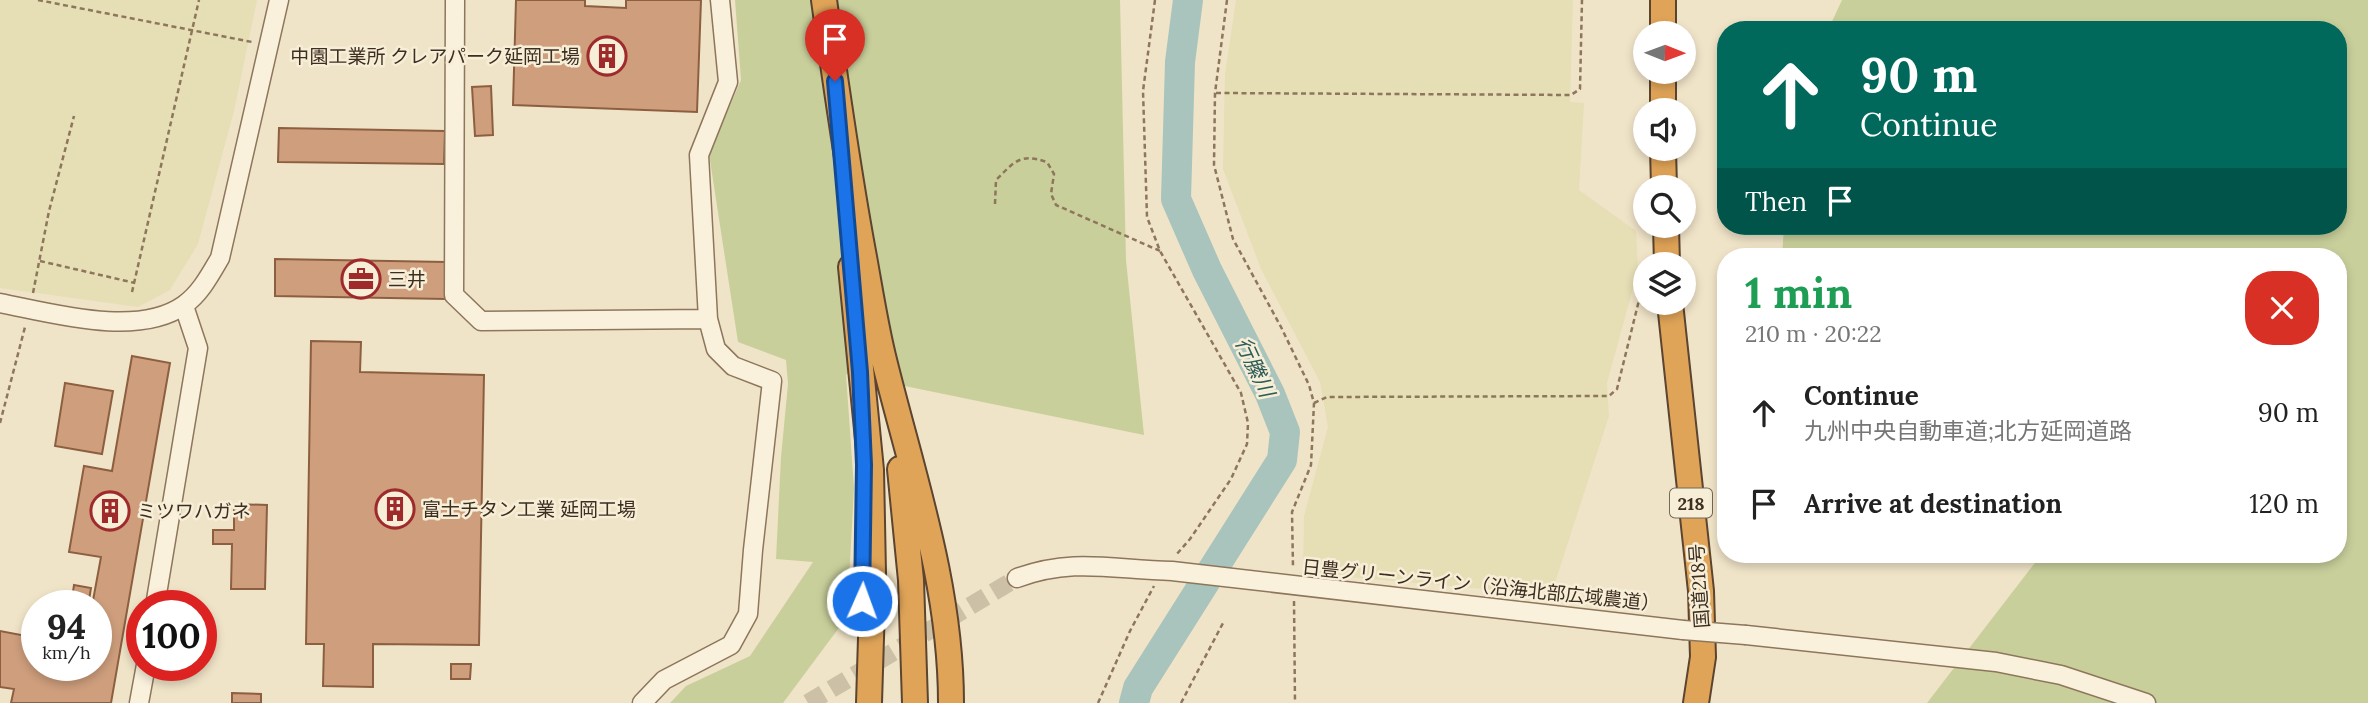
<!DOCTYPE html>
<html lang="en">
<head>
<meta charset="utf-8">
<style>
  :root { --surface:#fff; --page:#f2f2f2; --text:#222; --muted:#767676 }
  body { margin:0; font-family:Lora,"Noto Sans JP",serif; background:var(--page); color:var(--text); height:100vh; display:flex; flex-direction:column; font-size:26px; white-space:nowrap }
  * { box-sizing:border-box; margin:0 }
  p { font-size:23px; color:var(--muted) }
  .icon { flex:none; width:38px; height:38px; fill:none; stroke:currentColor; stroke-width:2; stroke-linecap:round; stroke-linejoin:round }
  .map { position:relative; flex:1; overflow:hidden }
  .side { position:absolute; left:1717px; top:248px; width:630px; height:315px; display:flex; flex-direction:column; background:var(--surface); border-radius:28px; box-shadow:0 4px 10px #0003 }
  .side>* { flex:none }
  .top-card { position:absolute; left:1717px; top:21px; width:630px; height:214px; border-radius:28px; box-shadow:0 4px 10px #0003; background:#00695c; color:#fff; overflow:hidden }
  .needle { width:46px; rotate:91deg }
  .buttons { position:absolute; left:1633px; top:21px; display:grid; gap:14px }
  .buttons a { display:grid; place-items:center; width:63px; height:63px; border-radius:50%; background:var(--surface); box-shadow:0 4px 10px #0003; font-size:35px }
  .speed { position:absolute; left:21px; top:590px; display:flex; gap:14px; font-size:35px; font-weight:700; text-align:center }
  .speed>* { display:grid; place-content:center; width:91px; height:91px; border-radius:50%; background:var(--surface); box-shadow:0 4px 10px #0003; line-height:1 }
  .speed small { font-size:18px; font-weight:400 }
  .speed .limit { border:10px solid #d22; background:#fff; color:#111 }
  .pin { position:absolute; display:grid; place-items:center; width:60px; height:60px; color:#fff; margin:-72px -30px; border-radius:50% 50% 50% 0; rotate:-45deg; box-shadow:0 0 7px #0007 }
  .pin .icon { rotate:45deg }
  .me { position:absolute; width:77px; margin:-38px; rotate:2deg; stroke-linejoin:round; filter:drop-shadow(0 0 5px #0008) }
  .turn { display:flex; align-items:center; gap:24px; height:147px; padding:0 28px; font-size:32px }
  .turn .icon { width:91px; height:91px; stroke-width:2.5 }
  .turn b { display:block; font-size:49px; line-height:60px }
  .then { display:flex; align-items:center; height:66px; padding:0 28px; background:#0003; gap:14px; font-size:26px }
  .round { display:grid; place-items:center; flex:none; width:74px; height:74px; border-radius:28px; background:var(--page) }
  .headline { display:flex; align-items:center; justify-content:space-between; height:119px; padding:0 28px }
  h1 { font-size:42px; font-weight:700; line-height:52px; color:#1e9e55 }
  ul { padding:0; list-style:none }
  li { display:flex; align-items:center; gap:21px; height:91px; padding:0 28px }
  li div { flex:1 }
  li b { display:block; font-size:26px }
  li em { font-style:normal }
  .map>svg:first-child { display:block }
  .farmland { fill:#e6deb5 }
  .green { fill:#c9cf9b }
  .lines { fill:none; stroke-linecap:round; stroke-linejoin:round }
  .river { stroke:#a9c4bc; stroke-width:30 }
  .building { fill:#cf9f7d; stroke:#8d5f41; stroke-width:2 }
  .minor-tunnel { stroke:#ccc0a6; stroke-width:18; stroke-dasharray:18 9; stroke-linecap:butt }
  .minor-casing { stroke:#8d765c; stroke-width:21 }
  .highway-casing { stroke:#5b4430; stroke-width:28 }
  .path { stroke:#8d765c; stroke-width:2.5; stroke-dasharray:5 3.5; stroke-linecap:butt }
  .minor { stroke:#faf1dc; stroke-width:18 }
  .highway { stroke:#e0a458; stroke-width:24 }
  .minor-bridge-casing { stroke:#8d765c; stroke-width:21; stroke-linecap:butt }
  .minor-bridge { stroke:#faf1dc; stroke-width:18 }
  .route-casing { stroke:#114b97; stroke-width:18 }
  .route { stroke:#1a73e8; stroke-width:12 }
  .labels { text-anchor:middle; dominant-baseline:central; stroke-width:5; stroke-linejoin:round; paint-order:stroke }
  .shield { fill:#f7eed8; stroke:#756857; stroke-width:2 }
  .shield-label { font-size:18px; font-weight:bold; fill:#3d2e20 }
  .poi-label { font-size:19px; fill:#3d2e20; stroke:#f7eed8; text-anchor:start }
  .street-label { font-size:19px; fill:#3d2e20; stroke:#f7eed8 }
  .water-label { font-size:21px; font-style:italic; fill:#2f5d5a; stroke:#f7eed8 }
</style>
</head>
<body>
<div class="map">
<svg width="2368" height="703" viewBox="0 0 2368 703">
  <rect width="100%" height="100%" fill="#f0e4c8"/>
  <!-- farmland -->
  <path class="farmland" d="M0 0H257L234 111 198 244 170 290 138 307 0 288Z
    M1236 0H1573L1570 102 1584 103 1579 190 1636 231 1638 270 1607 383 1609 416 1551 595 1303 573 1304 516 1328 427 1320 382 1261 269 1223 169 1225 74Z"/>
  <!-- green -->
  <path class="green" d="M735 0H1120L1126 260 1144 435 846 374 854 488 847 617 783 703H670L686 686 750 656 813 562 776 559 781 457 788 384 786 360 738 342 709 154 741 80Z
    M1842 0H2368V703H1927L2041 555H2338V257H1782L1784 226H2338V30H1828Z"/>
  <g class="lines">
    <!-- river -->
    <path class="river" d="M1134 703 1138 688 1282 460 1285 432 1270 394 1207 270 1176 199 1180 62 1188 0"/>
  </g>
  <!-- building -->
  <path class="building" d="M516 0H585V6L626 8V0H701L697 112 513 105Z
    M491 86 493 135 475 136 472 87Z
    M279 128 445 131 444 164 278 162Z
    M275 259 446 262V299L275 296Z
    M311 341 361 342 360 372 484 375 479 645 373 644V687L323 686 324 644H306Z
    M132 356 170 363 111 703H11L14 689 0 687V631L37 638V665H96V606H92L101 557 69 552 84 466 112 471Z
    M65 383 113 391 102 454 55 446Z
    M234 504 267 505 265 589H231L232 544H213V530H234Z
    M74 585 91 588 88 606 71 605Z
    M451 664H471L470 679H451Z
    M232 693 261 694V703H232Z"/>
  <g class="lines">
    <!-- minor-tunnel -->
    <path class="minor-tunnel" d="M808 703 1017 578"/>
    <!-- minor casing -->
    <g class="minor-casing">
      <path id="minor" d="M455 0 454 295 481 321 708 319
        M0 303C52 313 138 338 184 305 200 294 210 275 220 258L279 0
        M1017 578C1074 557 1114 570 1172 571L1683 630
        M155 606 198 348 184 306
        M1746 635 1996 662 2061 675 2146 703
        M139 703 146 665
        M642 703 664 680 731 645 748 614 753 550 772 381 733 366 716 349 708 319 699 155 728 82 720 0"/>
    </g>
    <!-- highway casing -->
    <g class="highway-casing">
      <path id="highway" d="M824 0C836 86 848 172 864 257 870 290 875 323 883 356 911 471 951 582 951 703
        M1663 33V0
        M1663 110V72
        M1663 149 1664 187
        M1666 226 1667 264
        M851 267 871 470 873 573 869 703
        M1670 303 1701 591 1703 657 1696 703
        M900 469 911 580 915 703"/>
    </g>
    <!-- path -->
    <path class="path" d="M38 0 252 42
      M1155 0 1143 91 1147 217 1160 251 1241 393 1248 423 1247 444 1231 479 1190 539 1176 555
      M1227 0 1215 93 1214 165 1233 239 1281 327 1309 385 1314 403 1311 465 1292 512 1293 567
      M1216 93 1571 95 1580 89 1582 0
      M995 204 996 180C1015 161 1020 153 1047 162L1054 174 1051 194 1056 205 1160 251
      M1645 222V197
      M40 261 135 283
      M132 292 199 0
      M33 293 49 211 74 116
      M1314 403 1327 397 1609 396 1617 389 1645 276
      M0 423 25 327
      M1294 601 1295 703
      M1098 703 1130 631 1154 586
      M1181 703 1223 623"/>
    <!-- minor -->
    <use href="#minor" class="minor"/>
    <!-- highway -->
    <use href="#highway" class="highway"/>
    <!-- minor-bridge casing -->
    <g class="minor-bridge-casing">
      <path id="minor-bridge" d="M1683 630 1746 635"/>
    </g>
    <!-- minor-bridge -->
    <use href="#minor-bridge" class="minor-bridge"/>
  </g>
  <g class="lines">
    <!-- route casing -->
    <g class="route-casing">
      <path id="route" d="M835 81 860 372 864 465 862 601"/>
    </g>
    <!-- route -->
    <use href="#route" class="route"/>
  </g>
  <!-- icons -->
  <defs>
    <g id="building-ring" transform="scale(2.0125)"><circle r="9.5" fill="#f7eed8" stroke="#9e2a2b" stroke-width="1.5"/><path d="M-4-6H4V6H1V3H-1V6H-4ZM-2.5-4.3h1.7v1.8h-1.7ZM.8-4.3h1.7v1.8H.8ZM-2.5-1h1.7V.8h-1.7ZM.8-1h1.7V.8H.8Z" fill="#9e2a2b"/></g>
    <g id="office-ring" transform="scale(2.0125)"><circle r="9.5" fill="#f7eed8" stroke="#9e2a2b" stroke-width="1.5"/><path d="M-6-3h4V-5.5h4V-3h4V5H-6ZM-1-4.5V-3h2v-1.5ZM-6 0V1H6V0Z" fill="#9e2a2b"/></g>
  </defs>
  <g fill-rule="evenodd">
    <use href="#building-ring" x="607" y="56"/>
    <use href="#office-ring" x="361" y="279"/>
    <use href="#building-ring" x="395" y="509"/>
    <use href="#building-ring" x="110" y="511"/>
  </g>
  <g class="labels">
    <!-- shield labels -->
    <rect class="shield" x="1670" y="488.5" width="42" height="29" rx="5"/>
    <g class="shield-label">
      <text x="1691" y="503">218</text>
    </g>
    <!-- poi labels -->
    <g class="poi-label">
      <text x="580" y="56" text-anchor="end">中園工業所 クレアパーク延岡工場</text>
      <text x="388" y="279">三井</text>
      <text x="422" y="509">富士チタン工業 延岡工場</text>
      <text x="137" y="511">ミツワハガネ</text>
    </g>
    <!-- street labels -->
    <g class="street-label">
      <text transform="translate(1481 585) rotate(6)">日豊グリーンライン（沿海北部広域農道）</text>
      <text transform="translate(1699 586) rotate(-94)">国道218号</text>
    </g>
    <!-- water labels -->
    <g class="water-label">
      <text transform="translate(1255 367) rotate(65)">行縢川</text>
    </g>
  </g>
</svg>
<div class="buttons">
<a><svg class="needle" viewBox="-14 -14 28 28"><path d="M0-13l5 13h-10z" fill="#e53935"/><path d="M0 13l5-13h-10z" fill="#767676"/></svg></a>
<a><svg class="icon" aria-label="sound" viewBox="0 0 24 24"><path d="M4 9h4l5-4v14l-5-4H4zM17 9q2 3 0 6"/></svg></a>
<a><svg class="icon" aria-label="search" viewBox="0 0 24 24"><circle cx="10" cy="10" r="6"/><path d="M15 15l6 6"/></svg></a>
<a><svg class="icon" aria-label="layers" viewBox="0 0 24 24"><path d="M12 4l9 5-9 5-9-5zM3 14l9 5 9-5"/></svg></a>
</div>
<div class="speed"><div>94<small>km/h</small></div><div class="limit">100</div></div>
<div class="pin" style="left:835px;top:81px;background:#d93025"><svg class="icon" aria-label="arrive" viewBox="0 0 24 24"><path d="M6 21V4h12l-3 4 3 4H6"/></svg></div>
<svg class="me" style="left:862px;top:601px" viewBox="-20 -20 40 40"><circle r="17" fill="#1a73e8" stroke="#fff" stroke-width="3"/><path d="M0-11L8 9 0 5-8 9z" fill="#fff"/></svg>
<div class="top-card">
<div class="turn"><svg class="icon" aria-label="ahead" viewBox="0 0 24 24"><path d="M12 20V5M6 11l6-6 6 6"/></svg><div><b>90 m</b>Continue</div></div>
<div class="then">Then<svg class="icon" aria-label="arrive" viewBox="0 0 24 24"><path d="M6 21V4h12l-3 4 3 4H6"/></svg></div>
</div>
<section class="side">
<div class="headline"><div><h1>1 min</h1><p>210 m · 20:22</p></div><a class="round" style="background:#d93025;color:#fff"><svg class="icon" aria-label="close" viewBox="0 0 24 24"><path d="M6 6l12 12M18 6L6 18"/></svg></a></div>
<ul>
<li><svg class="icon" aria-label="ahead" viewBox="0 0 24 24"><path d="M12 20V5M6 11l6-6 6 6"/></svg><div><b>Continue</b><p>九州中央自動車道;北方延岡道路</p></div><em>90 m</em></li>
<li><svg class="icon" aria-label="arrive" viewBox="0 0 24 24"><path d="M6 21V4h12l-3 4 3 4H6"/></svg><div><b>Arrive at destination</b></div><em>120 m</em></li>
</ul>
</section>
</div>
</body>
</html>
